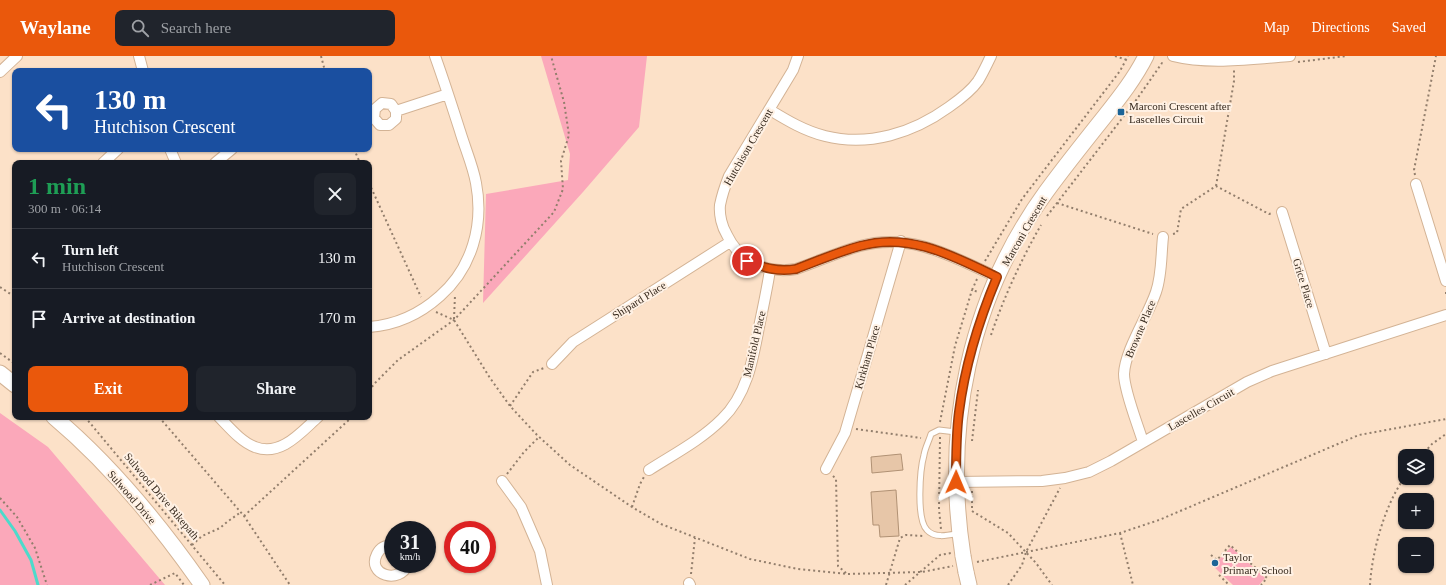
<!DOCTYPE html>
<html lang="en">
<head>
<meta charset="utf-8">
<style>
  :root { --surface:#171b24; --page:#20242c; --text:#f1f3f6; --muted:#9ea1a6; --line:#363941; --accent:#ea580c }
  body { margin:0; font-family:Georgia,serif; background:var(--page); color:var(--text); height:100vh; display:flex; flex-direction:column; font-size:15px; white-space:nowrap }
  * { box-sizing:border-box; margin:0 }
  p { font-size:13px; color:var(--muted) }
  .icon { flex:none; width:22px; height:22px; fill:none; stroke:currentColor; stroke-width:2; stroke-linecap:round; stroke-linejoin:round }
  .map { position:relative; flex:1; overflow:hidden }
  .details { position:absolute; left:12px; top:104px; width:360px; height:260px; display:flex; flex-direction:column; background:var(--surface); border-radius:8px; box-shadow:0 1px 3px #0004 }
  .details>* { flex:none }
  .banner { position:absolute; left:12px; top:12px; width:360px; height:84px; border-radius:8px; box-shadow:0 1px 3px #0004; background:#1a4fa0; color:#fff; overflow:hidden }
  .tools { position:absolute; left:1398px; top:393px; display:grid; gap:8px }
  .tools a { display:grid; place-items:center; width:36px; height:36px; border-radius:8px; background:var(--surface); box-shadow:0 1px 3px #0004; font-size:20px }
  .speed { position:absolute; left:384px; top:465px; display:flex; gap:8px; font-size:20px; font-weight:700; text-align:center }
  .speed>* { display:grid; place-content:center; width:52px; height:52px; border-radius:50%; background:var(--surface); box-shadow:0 1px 3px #0004; line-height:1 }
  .speed small { font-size:10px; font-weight:400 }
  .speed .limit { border:6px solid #d22; background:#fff; color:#111 }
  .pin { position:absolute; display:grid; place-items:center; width:34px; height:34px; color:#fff; margin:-17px; border:2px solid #fff; border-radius:50%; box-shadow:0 1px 4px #0007 }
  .me { position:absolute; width:44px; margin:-22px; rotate:1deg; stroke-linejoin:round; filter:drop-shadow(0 0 3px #0008) }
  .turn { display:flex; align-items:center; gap:14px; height:84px; padding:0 16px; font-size:18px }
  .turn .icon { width:52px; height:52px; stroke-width:2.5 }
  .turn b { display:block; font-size:28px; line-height:34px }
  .round { display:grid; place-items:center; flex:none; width:42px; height:42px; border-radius:8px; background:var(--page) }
  .head { display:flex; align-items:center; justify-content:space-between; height:68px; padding:0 16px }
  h1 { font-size:24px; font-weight:800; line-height:30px; color:#1e9e55 }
  .button { display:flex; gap:8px; margin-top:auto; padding:8px 16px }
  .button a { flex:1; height:46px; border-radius:8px; background:var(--accent); color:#fff; font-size:16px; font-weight:800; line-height:46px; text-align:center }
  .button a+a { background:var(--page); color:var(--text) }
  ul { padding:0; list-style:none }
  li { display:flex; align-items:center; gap:12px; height:60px; padding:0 16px; border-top:1px solid var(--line) }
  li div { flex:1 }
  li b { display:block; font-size:15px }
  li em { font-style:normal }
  header { display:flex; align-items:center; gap:24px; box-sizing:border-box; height:56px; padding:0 20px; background:var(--accent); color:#fff }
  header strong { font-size:19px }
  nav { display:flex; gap:22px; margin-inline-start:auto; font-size:14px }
  .search { width:280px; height:36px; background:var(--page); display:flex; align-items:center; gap:10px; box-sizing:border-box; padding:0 14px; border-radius:8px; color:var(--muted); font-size:15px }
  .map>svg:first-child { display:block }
  .green { fill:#fba8ba }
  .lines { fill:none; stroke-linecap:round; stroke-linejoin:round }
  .stream { stroke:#4ddacb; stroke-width:3 }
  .building { fill:#e7c6a8; stroke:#b09174 }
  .lane-casing { stroke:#d3b395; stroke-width:7 }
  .street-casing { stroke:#d3b395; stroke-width:12 }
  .secondary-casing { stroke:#d3b395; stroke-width:17 }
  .path { stroke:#927e6c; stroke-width:2; stroke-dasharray:2 3; stroke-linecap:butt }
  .lane { stroke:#fff; stroke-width:5 }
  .street { stroke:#fff; stroke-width:10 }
  .secondary { stroke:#fff; stroke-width:15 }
  .secondary-bridge-casing { stroke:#d3b395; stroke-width:17; stroke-linecap:butt }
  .secondary-bridge { stroke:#fff; stroke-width:15 }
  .route-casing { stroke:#983908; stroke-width:10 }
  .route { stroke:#ea580c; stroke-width:7 }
  .poi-dot { fill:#1b6497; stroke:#fff1e4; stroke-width:1.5 }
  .labels { text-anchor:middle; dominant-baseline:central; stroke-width:4; stroke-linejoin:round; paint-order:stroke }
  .poi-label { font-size:11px; fill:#36291d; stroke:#fff1e4; text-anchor:start }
  .street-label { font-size:11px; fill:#36291d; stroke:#fff1e4 }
</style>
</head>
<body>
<header>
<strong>Waylane</strong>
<div class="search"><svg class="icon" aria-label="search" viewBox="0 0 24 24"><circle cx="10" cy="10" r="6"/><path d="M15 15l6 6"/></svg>Search here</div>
<nav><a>Map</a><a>Directions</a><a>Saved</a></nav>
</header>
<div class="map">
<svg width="1446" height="529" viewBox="0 0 1446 529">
  <rect width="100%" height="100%" fill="#fce1c8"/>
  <!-- green -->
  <path class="green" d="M541 0H647L639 71 583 136 483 247 486 138 568 124 570 98Z
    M0 357 48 391 165 529H0Z
    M1231 491 1265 522 1259 529H1233L1213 510Z"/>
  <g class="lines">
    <!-- stream -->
    <path class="stream" d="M0 454 15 475 31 504 38 529"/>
  </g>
  <!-- building -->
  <path class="building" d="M901 398 903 414 872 417 871 401Z
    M896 434 899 480 880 481 879 469H873L871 436Z"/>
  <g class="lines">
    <!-- lane casing -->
    <g class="lane-casing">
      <path id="lane" d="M956 376 939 374 931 378C929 385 925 392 924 399 920 413 916 463 927 474 935 483 949 479 959 477"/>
    </g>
    <!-- street casing -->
    <g class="street-casing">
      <path id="street" d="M139 0 143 15
        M798 0 793 14 729 120C725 130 722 139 720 149 719 159 722 171 727 179 740 206 767 218 796 213 817 206 838 196 860 190 911 176 953 201 997 221
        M1173 0C1208 9 1254 3 1290 0
        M0 16 17 0
        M770 54C788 65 805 75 825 80 869 91 913 77 949 51 959 44 971 35 978 25 983 17 987 8 991 0
        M396 55 391 48 382 47 375 53 374 62 380 69H389L396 63V55L448 38
        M170 93 176 107
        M103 107 118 93
        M215 107 232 93
        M1416 128 1446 225
        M1282 156 1326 298
        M369 271C396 269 420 258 440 240 472 212 484 169 476 127 473 110 465 92 460 75 452 50 444 25 435 0
        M552 308 573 286 730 186
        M219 361C229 371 241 386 255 391 281 401 301 376 318 361
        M1143 386C1138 369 1124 335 1124 318 1125 294 1148 260 1156 236 1162 219 1161 199 1163 181
        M826 413 845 377 901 185
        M649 414C674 398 701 384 722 363 747 339 753 303 759 271 763 252 767 233 770 214
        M502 425 521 451 540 495 547 529
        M956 426 1042 425 1065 422 1089 416 1111 405 1247 326 1272 315 1446 259
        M393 489C386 489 380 492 377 498 366 519 400 529 408 508
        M689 527 690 529"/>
    </g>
    <!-- secondary casing -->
    <g class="secondary-casing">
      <path id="secondary" d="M0 317 15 329
        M54 361C110 408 160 469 202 529
        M963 500C943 372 969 242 1046 136 1065 110 1085 85 1105 60 1120 41 1135 22 1146 0
        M966 516 969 529"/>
    </g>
    <!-- path -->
    <path class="path" d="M321 0 325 15
      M1115 0 1127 4
      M1298 6 1346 0
      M354 93 360 107
      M1415 119 1414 114 1436 0
      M369 127 421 241
      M1216 130 1234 25V14
      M1057 147 1153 178
      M1047 160 1137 43 1162 7H1165
      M1173 178 1177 177 1181 153 1216 130 1269 158 1273 157
      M985 205 1022 143 1120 15 1128 0
      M977 223 972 234 978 236
      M0 231 15 241
      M1445 237H1446
      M436 256 454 264 490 322 510 350 537 379 570 409 632 451 661 468 750 503 798 513 847 518 922 516 953 510
      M454 263 455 239
      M991 279C1004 241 1021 204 1041 169
      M0 297 15 308
      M369 335 374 328 398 304 454 264 554 156 563 133 561 105 569 79 564 46 551 0
      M510 350 533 316 544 312
      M85 361 225 529
      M159 361 244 460 290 529
      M940 366 955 290 972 234
      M856 373 921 382
      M940 381 939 453 941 473
      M972 385 978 334
      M1421 400 1432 388 1446 378
      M507 418 524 396 539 381
      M833 420 836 423 838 510 846 517
      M972 435V455L1008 477 1036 507 1052 529
      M0 442 17 461 35 492 47 529
      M632 451 640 428 644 421
      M244 460 352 361
      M1120 477 1133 529
      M192 489 202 480 220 472 227 466 241 456
      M1211 499 1217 504 1230 489 1267 522 1261 529
      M977 506 1120 477 1159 464 1359 379 1446 363
      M691 518 695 482
      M1219 519 1229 529
      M150 529 175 517 184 529
      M886 529 900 482 906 479 923 480
      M905 529 940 499 951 497
      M1008 529 1022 509 1026 496 1060 432
      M1370 529C1372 495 1385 448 1405 421"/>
    <!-- lane -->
    <use href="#lane" class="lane"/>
    <!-- street -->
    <use href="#street" class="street"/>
    <!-- secondary -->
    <use href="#secondary" class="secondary"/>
    <!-- secondary-bridge casing -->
    <g class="secondary-bridge-casing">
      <path id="secondary-bridge" d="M963 500 966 516"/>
    </g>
    <!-- secondary-bridge -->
    <use href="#secondary-bridge" class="secondary-bridge"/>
  </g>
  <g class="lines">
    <!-- route casing -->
    <g class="route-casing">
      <path id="route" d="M747 205C764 212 778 216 796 213 817 205 838 196 860 190 910 176 953 200 997 221 979 264 965 309 959 356 956 379 956 403 956 426"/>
    </g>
    <!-- route -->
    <use href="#route" class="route"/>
  </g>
  <!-- markers -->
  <g class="poi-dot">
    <rect x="1117" y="52" width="8" height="8" rx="2"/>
    <circle cx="1215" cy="507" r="4"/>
  </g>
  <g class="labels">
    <!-- poi labels -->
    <g class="poi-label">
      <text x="1129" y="50">Marconi Crescent after<tspan x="1129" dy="13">Lascelles Circuit</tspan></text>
      <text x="1223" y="501">Taylor<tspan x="1223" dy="13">Primary School</tspan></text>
    </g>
    <!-- street labels -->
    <g class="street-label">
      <text transform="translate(748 91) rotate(-60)">Hutchison Crescent</text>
      <text transform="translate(1024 175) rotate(-60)">Marconi Crescent</text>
      <text transform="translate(1304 227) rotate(73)">Grice Place</text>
      <text transform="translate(639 244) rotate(-32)">Shipard Place</text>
      <text transform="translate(1140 273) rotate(-67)">Browne Place</text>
      <text transform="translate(754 288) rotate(-77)">Manifold Place</text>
      <text transform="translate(867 301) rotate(-74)">Kirkham Place</text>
      <text transform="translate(1201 353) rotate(-30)">Lascelles Circuit</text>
      <text transform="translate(162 440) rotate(50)">Sulwood Drive Bikepath</text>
      <text transform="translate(132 441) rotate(49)">Sulwood Drive</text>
    </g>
  </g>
</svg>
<div class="tools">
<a><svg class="icon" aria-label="layers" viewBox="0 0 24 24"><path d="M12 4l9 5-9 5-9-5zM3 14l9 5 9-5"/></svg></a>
<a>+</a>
<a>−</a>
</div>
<div class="speed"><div>31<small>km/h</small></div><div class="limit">40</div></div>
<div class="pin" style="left:747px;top:205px;background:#d93025"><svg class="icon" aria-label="arrive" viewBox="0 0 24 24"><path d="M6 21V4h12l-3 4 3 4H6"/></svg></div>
<svg class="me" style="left:956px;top:426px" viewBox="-20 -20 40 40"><path d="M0-17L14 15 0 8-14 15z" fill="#ea580c" stroke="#fff" stroke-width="4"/></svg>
<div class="banner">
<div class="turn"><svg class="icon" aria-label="left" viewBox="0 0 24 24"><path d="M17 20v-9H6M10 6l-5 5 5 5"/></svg><div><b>130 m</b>Hutchison Crescent</div></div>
</div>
<section class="details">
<div class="head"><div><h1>1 min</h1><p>300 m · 06:14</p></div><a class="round"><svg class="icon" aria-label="close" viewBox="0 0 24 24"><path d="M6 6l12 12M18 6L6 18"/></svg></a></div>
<ul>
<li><svg class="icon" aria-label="left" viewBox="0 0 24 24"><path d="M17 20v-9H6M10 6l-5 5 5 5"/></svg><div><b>Turn left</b><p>Hutchison Crescent</p></div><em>130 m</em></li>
<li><svg class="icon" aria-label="arrive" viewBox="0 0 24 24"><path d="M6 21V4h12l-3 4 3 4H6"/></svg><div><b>Arrive at destination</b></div><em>170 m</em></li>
</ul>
<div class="button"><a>Exit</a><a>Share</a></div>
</section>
</div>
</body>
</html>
